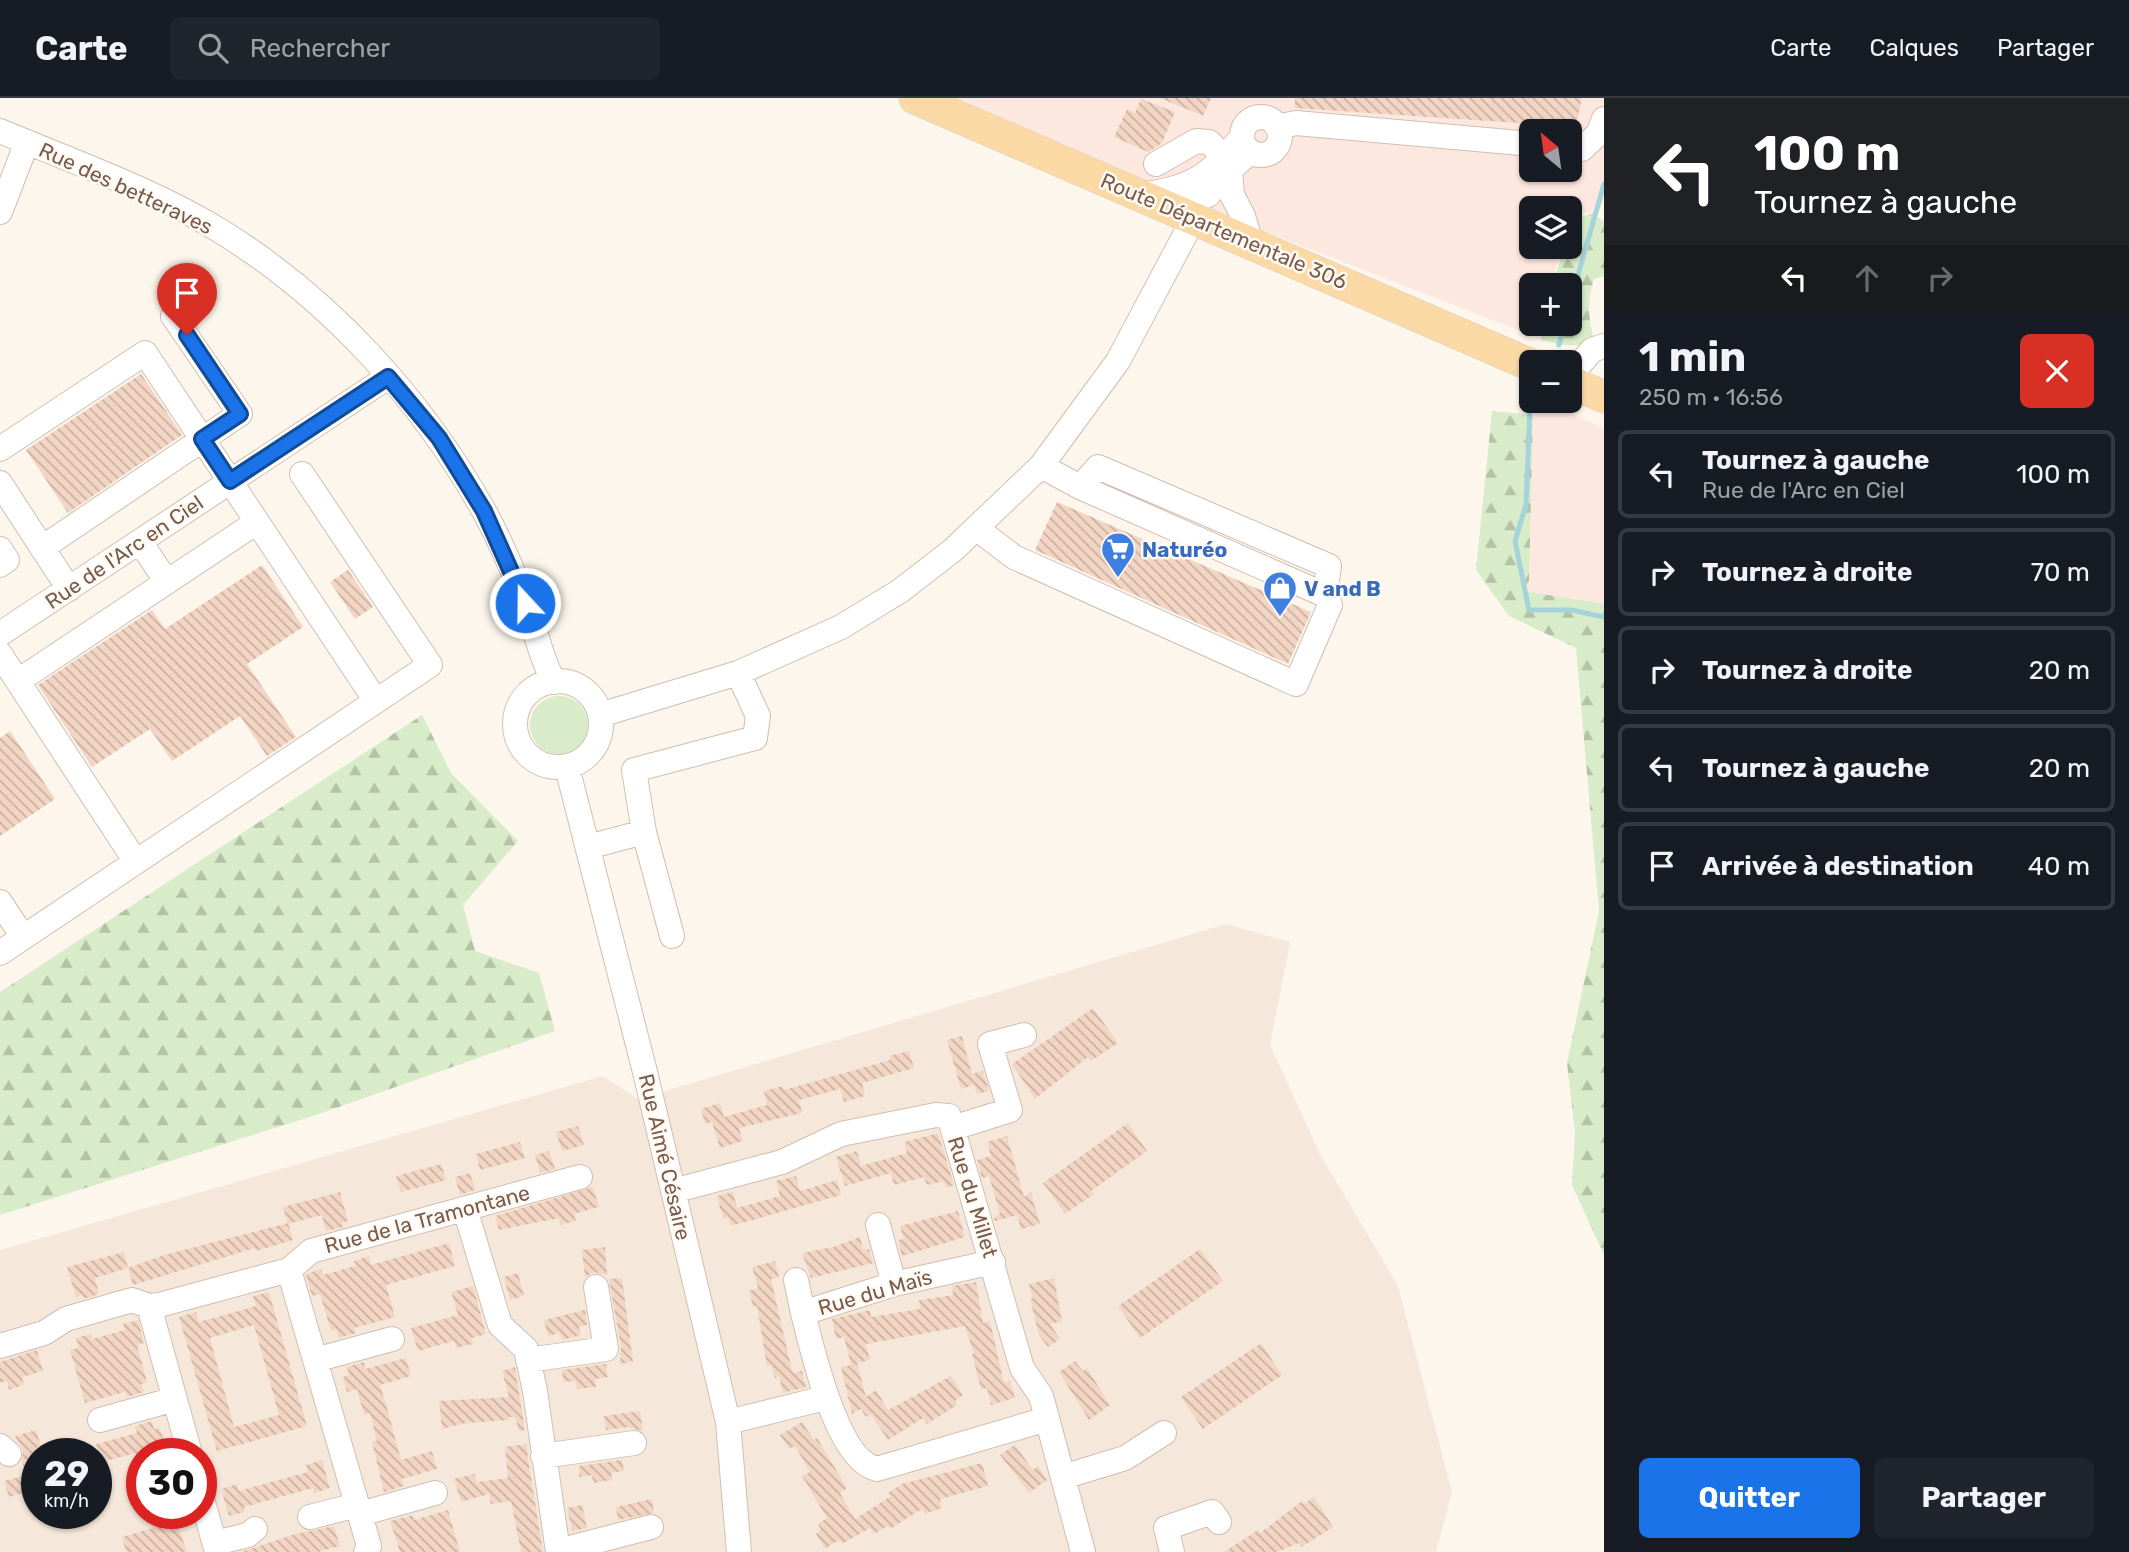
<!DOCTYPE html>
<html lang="fr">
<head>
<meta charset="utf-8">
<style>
  :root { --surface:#171b24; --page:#20242c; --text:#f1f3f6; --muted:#9ea1a6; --line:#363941; --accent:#1a73e8 }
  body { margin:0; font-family:Rubik,sans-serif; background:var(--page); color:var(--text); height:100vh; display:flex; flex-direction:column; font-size:26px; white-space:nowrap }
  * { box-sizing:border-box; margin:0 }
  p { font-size:23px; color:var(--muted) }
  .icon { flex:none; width:38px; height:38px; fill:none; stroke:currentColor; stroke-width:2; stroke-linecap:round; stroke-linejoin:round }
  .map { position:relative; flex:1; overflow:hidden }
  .panel { display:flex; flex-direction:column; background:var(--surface); width:525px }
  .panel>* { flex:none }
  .top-card { background:#202124; color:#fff; overflow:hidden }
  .needle { width:46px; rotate:331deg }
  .fabs { position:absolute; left:1519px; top:21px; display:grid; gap:14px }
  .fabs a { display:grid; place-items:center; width:63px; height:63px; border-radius:10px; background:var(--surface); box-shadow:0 2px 5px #0004; font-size:35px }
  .speed { position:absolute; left:21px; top:1340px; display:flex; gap:14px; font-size:35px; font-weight:700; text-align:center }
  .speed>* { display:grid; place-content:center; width:91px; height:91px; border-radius:50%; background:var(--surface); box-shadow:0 2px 5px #0004; line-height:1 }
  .speed small { font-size:18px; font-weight:400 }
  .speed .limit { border:10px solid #d22; background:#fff; color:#111 }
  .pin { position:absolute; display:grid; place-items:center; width:60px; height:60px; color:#fff; margin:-72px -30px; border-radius:50% 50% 50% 0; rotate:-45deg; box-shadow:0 0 7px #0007 }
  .pin .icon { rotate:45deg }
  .me { position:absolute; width:77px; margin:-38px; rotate:339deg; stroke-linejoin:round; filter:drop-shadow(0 0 5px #0008) }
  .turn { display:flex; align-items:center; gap:24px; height:147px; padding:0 35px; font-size:32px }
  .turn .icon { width:91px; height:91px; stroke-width:2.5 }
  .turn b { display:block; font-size:49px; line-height:60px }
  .lanes { display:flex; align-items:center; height:66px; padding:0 35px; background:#0003; justify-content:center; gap:35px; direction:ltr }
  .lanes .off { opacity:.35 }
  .round { display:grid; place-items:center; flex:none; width:74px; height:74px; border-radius:10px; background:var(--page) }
  .overview { display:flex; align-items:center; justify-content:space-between; height:119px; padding:0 35px }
  h1 { font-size:42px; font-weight:700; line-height:52px }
  .cta { display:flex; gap:14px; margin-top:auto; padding:14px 35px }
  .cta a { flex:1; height:80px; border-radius:10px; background:var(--accent); color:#fff; font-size:28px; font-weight:700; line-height:80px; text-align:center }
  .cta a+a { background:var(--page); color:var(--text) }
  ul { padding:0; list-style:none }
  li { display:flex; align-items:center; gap:21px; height:88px; margin:0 14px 10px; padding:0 21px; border:4px solid var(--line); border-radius:10px }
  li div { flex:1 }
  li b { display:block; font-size:26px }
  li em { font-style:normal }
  header { display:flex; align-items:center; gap:42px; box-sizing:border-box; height:98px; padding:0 35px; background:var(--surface); border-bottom:2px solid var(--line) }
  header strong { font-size:33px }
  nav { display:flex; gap:38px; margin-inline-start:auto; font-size:24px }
  .search { width:490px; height:63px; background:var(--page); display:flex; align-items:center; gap:18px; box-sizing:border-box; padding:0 24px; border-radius:10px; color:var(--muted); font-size:26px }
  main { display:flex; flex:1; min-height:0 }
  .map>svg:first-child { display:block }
  .residential { fill:#f5e8da; fill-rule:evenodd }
  .commercial { fill:#fde8e0; fill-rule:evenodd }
  .grass { fill:#d8ecc9 }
  .forest { fill:url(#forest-firs) }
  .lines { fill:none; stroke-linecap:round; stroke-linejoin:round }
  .stream { stroke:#a5d3da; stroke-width:5 }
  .building { fill:url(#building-back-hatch); fill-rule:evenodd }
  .minor-casing { stroke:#d1beb0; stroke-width:26 }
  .major-casing { stroke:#dad1cd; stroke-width:33 }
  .minor { stroke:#fff; stroke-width:24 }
  .major { stroke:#fbd9a5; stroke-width:32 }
  .route-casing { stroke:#114b97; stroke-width:18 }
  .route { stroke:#1a73e8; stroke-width:12 }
  .labels { text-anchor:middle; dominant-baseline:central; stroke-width:5; stroke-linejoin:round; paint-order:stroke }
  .street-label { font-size:21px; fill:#7a5c4d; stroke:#fffaf3 }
  .shop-label { font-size:21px; font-weight:bold; fill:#366cbe; stroke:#fffaf3; text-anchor:start }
</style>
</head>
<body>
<header>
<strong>Carte</strong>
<div class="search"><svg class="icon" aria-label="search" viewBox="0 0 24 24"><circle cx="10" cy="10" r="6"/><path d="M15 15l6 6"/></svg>Rechercher</div>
<nav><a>Carte</a><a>Calques</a><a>Partager</a></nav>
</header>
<main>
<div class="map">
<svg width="1604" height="1454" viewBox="0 0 1604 1454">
  <defs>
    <pattern id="forest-firs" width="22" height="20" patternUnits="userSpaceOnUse" patternTransform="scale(1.75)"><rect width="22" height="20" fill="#d8ecc9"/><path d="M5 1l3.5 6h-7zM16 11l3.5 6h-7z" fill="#b4c2a5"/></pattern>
    <pattern id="building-back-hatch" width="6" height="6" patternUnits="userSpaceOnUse" patternTransform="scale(1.75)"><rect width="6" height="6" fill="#f3d5c3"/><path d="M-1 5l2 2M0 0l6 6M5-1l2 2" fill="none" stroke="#cab0a1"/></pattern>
  </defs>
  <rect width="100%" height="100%" fill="#fdf6ec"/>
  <!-- residential -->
  <path class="residential" d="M1226 826 1290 844 1270 947 1320 1056 1398 1188 1452 1394 1436 1454H0V1152L603 978 638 1001ZM37 1356H96V1416H37ZM142 1356H201V1416H142Z"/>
  <!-- commercial -->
  <path class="commercial" d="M959 0H1604V98L1600 112 1571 118 1570 122V110H1531V149H1562L1551 187H1531V226H1540L1536 239 1148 88ZM1531 33H1570V72H1531Z
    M1541 303 1604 330V506L1524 493 1529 483 1533 317Z"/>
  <!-- grass -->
  <path class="grass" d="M530 627a29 29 0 1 1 58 0a29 29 0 1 1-58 0Z"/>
  <!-- forest -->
  <path class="forest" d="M1592 116 1604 123V178L1594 181C1587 204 1588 219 1594 242 1580 252 1556 246 1541 242L1542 226H1570V187H1553L1564 149H1570L1572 121Z
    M1492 313 1533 317 1529 483 1524 493 1604 506V1157L1572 1087 1575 1035 1567 965 1599 813 1576 550 1509 518 1476 472Z
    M422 617 451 675 518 743 463 807 475 853 539 875 555 933 316 1017 0 1117V894Z"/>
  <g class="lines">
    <!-- stream -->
    <path class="stream" d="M1570 205 1604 86
      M1559 247 1564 226
      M1530 310 1526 407 1515 443 1529 512H1572L1604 519"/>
  </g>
  <!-- building -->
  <path class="building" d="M1160 0H1211L1203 18Z
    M1295 0H1582L1576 29 1295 10Z
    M1141 1 1175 14 1162 45 1148 54 1114 39 1127 11 1135 15Z
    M141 276 182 337 68 415 26 352Z
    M1057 404 1311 514 1288 566 1035 452Z
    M262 467 303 529 247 566 296 639 267 658 240 618 172 663 150 631 92 669 38 587 152 512 165 531Z
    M348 472 373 509 355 521 330 484Z
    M10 633 55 701 0 738V640Z
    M1093 910 1118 945 1091 963 1088 959 1035 1001 1012 966Z
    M962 938 972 976 983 973 989 993 977 996 974 987 961 991 947 942Z
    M909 953 914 970 862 985 865 998 844 1004 840 991 799 1002 802 1015 739 1030 743 1043 720 1050 712 1024 705 1026 701 1011 720 1005 724 1019 767 1007 764 993 783 988 784 992 816 983 890 962 889 958Z
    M1128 1025 1147 1053 1091 1093 1094 1096 1065 1116 1043 1085Z
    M578 1028 584 1047 562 1053 556 1034Z
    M938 1035 954 1087 946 1090 944 1083 927 1087 924 1079 894 1087 891 1075 845 1088 836 1059 857 1053 861 1068 907 1055 904 1044Z
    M1007 1038 1024 1099 1031 1094 1040 1126 1021 1131 1017 1117 995 1123 994 1120 1000 1116 989 1078 982 1080 977 1062 991 1058 987 1044Z
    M520 1044 525 1060 480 1072 476 1056Z
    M549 1053 555 1071 540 1075 535 1057Z
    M441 1066 446 1082 401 1094 396 1078Z
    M470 1075 475 1092 460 1097 455 1079Z
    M796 1078 800 1093 837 1082 841 1097 731 1128 728 1119 723 1121 717 1098 733 1094 737 1110 780 1098 776 1083Z
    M593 1089 599 1109 574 1116 576 1123 560 1127 559 1120 499 1132 495 1118Z
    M340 1094 348 1123 342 1125 343 1129 326 1133 322 1117 288 1126 283 1109Z
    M958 1113 965 1139 902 1158 898 1142 904 1141 900 1128Z
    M288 1125 293 1142 256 1153 255 1150 133 1187 128 1170 95 1180 99 1196 83 1201 82 1197 76 1199 67 1169 124 1154 128 1170 164 1157Z
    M860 1139 863 1152 869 1151 873 1165 811 1180 802 1155 833 1149Z
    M449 1145 455 1168 386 1187 395 1219 354 1230 356 1235 339 1240 336 1231 331 1233 320 1196 312 1198 306 1177 309 1175 321 1171 323 1177 355 1168 354 1163 369 1158 371 1167Z
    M605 1149 607 1177 594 1174 585 1179 582 1152Z
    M1200 1151 1223 1183 1140 1240 1118 1208Z
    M775 1163 779 1179 771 1181 791 1268 793 1275 802 1273 806 1289 783 1295 779 1278 775 1280 771 1267 767 1268 757 1208 753 1209 749 1193 758 1190 752 1169Z
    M518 1175 524 1198 510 1202 504 1179Z
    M622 1180 633 1264 620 1266 621 1249 609 1181Z
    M1054 1180 1062 1223 1050 1226 1060 1241 1048 1249 1039 1237 1030 1201 1033 1200 1029 1186Z
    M976 1184 983 1225 990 1223 1004 1285 1010 1283 1015 1300 991 1307 987 1290 981 1291 972 1256H974L965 1228 866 1246 870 1262 853 1266 857 1265 866 1299 876 1292 888 1312 951 1278 963 1297 955 1303 957 1307 927 1326 923 1320 888 1342 871 1316 866 1319 861 1311 852 1316 841 1269 851 1267 844 1239 836 1241 832 1221 870 1212 871 1219 920 1211 919 1202 953 1197 952 1188Z
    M473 1188 486 1236 471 1240 473 1246 456 1250 454 1243 418 1253 411 1230 458 1217 451 1194Z
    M269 1194 307 1328 217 1353 179 1219 196 1214 199 1224 256 1208 253 1198ZM254 1227 279 1317 234 1329 210 1240Z
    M585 1212 587 1227 579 1229 581 1237 562 1242 560 1235 548 1238 544 1222Z
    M138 1222 144 1245 137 1247 147 1284 141 1286 144 1294 127 1299 125 1294 85 1305 70 1252 79 1250 76 1240 91 1236 92 1241 125 1232 123 1226Z
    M1261 1245 1282 1277 1203 1331 1181 1299Z
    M37 1252 43 1273 22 1279 24 1287 17 1289 9 1292 7 1283 0 1285V1264Z
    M406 1260 411 1278 380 1287 387 1310 401 1362 432 1353 437 1371 402 1381 404 1388 384 1394 372 1344 377 1343 370 1315 364 1317 357 1291 347 1294 343 1279 349 1277 347 1269 364 1264 365 1271Z
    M1075 1263 1083 1273 1087 1270 1110 1307 1089 1322 1059 1274Z
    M606 1266 608 1279 595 1281 596 1289 577 1291 576 1283 563 1284 562 1272Z
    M515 1269 525 1332 519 1333 515 1319H509V1322L466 1325 442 1331 439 1303 509 1299 502 1273Z
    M640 1313 643 1333 628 1329 606 1332 604 1318Z
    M152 1323 154 1331 160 1330 164 1344 155 1347 157 1356H132L102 1364 96 1346 137 1335 135 1328Z
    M802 1324 814 1342 817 1340 847 1390 840 1395 855 1421 891 1398 888 1395 902 1386 982 1365 988 1388 940 1401 942 1410 924 1416 922 1411 890 1431 888 1428 874 1436 870 1430 842 1446 839 1442 825 1451 816 1436 821 1432 818 1426 827 1420 802 1378 810 1374 795 1348 789 1351 780 1337Z
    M36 1332 41 1348 37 1349V1401L33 1402 30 1393 9 1399 4 1383 26 1377 22 1363 23 1352 15 1338Z
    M527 1346 528 1361 543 1454H521L511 1403 491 1406 489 1396 461 1404 454 1381 474 1376 477 1384 508 1380 505 1349Z
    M1015 1347 1033 1372 1038 1368 1047 1382 1029 1395 1000 1357Z
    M322 1362 330 1390 314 1395 313 1390 244 1409 245 1414 229 1418 221 1391 237 1386 239 1393 308 1374 306 1367Z
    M622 1362 624 1373 611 1375 612 1382 593 1385 592 1377 579 1379V1368Z
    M1314 1399 1333 1429 1302 1449 1299 1445 1277 1454H1224L1258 1432 1260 1435 1302 1403 1304 1406Z
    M652 1401 654 1415 618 1422 616 1409Z
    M582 1407 587 1430 572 1433 567 1410Z
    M448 1412 460 1454H400L390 1423 413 1417 414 1422Z
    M149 1416H174L187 1454H126L122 1439 153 1430Z
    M334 1428 340 1448 318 1454H241L295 1436Z"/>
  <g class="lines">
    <!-- minor casing -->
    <g class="minor-casing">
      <path id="minor" d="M1242 38a19 19 0 1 1 38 0a19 19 0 1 1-38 0Z
        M1277 29 1296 25 1531 46
        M0 33C74 64 154 92 222 134 330 201 422 302 484 413 503 448 519 486 532 524 539 545 543 565 554 584
        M1570 50 1582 51 1598 36 1604 21
        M1156 66 1196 43 1209 44 1224 59
        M1139 97C1190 91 1209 79 1242 39
        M1176 112 1208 97 1230 72
        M0 114 27 44
        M1250 142 1243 118 1232 97 1230 72 1250 54
        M1570 278 1592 252 1604 248
        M0 351 145 255 376 603
        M1041 368 1080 389 1325 497 1329 468 1098 369 1080 389
        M0 385 69 491
        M976 430 1014 459 1296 586 1330 507 1325 497
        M140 444 167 484
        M42 450 240 316 173 218
        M0 451 7 462 0 467
        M0 536 388 279
        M0 556 136 764
        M18 583 257 424
        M515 626a43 43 0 1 1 86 0a43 43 0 1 1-86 0Z
        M600 617 738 575 841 529 900 493 953 452 1041 368 1118 263 1194 120
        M567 669 645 974 728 1324 739 1454
        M588 749 644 734
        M0 804 23 839
        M672 838 644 734 634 672 755 640 758 618 738 575
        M0 855 430 567 302 376
        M953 1030 1010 1012 990 946 1024 937
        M673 1093 782 1064 841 1036 936 1017 949 1018 1022 1270 1041 1298 1083 1454
        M465 1111 500 1227 526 1251 535 1293 558 1454
        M878 1127 894 1186
        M993 1164 894 1186 803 1215C812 1251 837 1363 877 1371L1047 1321
        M289 1172 369 1448 366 1454
        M796 1182 803 1215
        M149 1208 190 1356
        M0 1248 44 1235 66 1221 132 1202 149 1208 159 1207 289 1172 311 1153 580 1079
        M315 1262 392 1241
        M528 1262 606 1251 596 1189
        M100 1322 175 1301
        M728 1324 825 1300
        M0 1348 9 1356
        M543 1358 634 1345
        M1063 1379 1125 1360 1164 1335
        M201 1397 217 1454
        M360 1416 435 1395
        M310 1419 357 1407
        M215 1445 248 1437 255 1431
        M558 1453 651 1429
        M1172 1454 1166 1430 1212 1414 1219 1424"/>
    </g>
    <!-- major casing -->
    <g class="major-casing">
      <path id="major" d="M915 0 1531 267
        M1570 284 1604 299"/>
    </g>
    <!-- minor -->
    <use href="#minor" class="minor"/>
    <!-- major -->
    <use href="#major" class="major"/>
  </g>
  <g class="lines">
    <!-- route casing -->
    <g class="route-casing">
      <path id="route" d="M187 237 240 316 202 341 230 383 388 279 439 340 484 413 525 505"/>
    </g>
    <!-- route -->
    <use href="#route" class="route"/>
  </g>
  <!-- icons -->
  <defs>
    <g id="supermarket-pin" transform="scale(1.75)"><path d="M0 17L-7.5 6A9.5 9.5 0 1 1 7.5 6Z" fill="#3f7fe0" stroke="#fffaf3"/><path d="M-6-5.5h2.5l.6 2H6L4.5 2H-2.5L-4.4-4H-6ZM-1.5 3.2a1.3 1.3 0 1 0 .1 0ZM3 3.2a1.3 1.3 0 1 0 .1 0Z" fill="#fff"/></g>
    <g id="shop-pin" transform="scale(1.75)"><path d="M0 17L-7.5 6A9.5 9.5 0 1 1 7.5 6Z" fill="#3f7fe0" stroke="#fffaf3"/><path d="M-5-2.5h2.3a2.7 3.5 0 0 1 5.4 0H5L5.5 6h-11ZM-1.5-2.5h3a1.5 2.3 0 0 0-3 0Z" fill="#fff"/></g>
  </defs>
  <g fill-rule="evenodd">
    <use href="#supermarket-pin" x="1118" y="451"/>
    <use href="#shop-pin" x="1280" y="490"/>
  </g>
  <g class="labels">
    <!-- street labels -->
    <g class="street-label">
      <text transform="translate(126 90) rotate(25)">Rue des betteraves</text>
      <text transform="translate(1224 133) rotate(23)">Route Départementale 306</text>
      <text transform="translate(124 454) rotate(-34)">Rue de l'Arc en Ciel</text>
      <text transform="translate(665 1059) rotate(77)">Rue Aimé Césaire</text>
      <text transform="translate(973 1099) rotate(73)">Rue du Millet</text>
      <text transform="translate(427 1121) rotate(-15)">Rue de la Tramontane</text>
      <text transform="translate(875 1194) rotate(-16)">Rue du Maïs</text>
    </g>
    <!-- shop labels -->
    <g class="shop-label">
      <text x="1142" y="451">Naturéo</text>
      <text x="1304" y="490">V and B</text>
    </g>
  </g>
</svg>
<div class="fabs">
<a><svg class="needle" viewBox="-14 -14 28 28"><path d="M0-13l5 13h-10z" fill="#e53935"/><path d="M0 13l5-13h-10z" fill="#9ea1a6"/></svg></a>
<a><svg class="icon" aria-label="layers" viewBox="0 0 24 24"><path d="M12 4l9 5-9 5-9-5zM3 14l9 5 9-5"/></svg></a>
<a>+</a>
<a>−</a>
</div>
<div class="speed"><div>29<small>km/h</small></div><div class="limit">30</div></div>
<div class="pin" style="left:187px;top:237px;background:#d93025"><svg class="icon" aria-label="arrive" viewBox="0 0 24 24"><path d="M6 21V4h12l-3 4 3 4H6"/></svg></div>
<svg class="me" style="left:525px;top:505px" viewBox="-20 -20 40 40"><circle r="17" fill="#1a73e8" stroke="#fff" stroke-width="3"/><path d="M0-11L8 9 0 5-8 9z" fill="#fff"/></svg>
</div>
<section class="panel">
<div class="top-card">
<div class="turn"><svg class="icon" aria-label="left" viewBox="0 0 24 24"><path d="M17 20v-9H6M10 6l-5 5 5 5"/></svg><div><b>100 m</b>Tournez à gauche</div></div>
<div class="lanes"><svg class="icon" aria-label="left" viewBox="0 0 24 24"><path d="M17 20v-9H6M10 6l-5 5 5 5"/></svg><svg class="icon off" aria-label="ahead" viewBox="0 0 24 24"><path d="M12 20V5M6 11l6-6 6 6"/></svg><svg class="icon off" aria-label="right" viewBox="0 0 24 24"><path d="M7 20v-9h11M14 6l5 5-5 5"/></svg></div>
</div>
<div class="overview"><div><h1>1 min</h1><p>250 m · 16:56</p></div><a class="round" style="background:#d93025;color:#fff"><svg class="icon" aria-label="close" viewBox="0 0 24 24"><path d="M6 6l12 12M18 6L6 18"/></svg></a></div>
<ul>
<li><svg class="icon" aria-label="left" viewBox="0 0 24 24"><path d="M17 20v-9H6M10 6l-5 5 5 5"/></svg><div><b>Tournez à gauche</b><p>Rue de l'Arc en Ciel</p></div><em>100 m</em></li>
<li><svg class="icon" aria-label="right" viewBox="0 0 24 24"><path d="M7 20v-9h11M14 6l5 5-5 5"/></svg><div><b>Tournez à droite</b></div><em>70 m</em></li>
<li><svg class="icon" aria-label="right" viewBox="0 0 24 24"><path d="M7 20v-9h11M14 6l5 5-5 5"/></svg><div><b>Tournez à droite</b></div><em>20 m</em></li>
<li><svg class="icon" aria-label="left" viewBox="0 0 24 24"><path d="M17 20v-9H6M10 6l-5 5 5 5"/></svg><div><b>Tournez à gauche</b></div><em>20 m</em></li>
<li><svg class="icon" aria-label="arrive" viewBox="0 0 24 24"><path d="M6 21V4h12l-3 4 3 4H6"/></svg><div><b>Arrivée à destination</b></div><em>40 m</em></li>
</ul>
<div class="cta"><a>Quitter</a><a>Partager</a></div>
</section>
</main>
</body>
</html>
